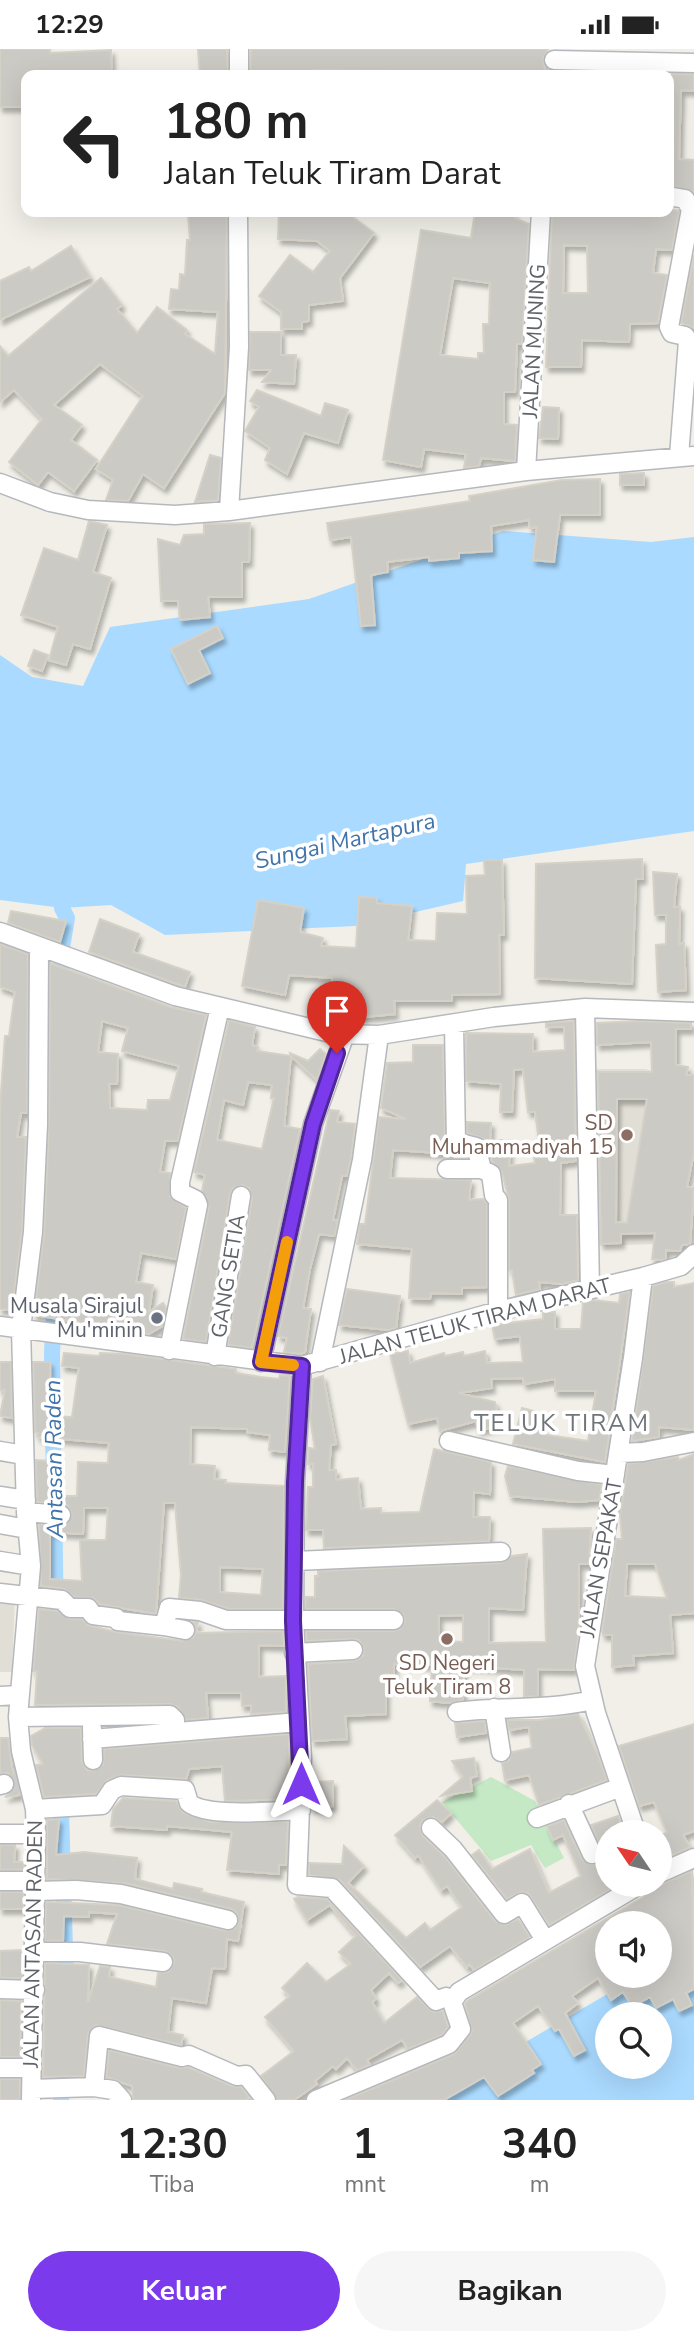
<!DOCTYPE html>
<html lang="id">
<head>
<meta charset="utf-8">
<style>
  :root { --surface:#fff; --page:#f6f6f6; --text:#222; --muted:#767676; --accent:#7c3aed }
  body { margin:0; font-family:"Nunito Sans",sans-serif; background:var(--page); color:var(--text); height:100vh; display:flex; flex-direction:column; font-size:26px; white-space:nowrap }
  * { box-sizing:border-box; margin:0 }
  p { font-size:23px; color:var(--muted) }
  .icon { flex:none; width:38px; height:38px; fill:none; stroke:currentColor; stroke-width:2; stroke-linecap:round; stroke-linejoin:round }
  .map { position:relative; height:2051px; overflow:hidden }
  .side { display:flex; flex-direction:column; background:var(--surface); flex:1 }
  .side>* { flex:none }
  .guide { position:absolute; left:21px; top:21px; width:653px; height:147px; border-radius:14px; box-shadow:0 7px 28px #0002; background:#fff; color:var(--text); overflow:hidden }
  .needle { width:46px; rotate:305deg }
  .fabs { position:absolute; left:595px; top:1771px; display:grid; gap:14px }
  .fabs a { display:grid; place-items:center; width:77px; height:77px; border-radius:50%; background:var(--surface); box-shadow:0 7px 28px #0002; font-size:35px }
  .pin { position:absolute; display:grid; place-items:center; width:60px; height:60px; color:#fff; margin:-72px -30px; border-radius:50% 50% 50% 0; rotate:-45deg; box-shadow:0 0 7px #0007 }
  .pin .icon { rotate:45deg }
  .me { position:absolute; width:77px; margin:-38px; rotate:0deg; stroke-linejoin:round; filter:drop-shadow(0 0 5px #0008) }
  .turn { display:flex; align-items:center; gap:24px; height:147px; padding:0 28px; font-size:32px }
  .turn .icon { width:91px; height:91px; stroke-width:2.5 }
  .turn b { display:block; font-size:49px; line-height:60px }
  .eta { display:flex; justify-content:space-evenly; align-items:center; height:119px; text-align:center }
  .eta b { font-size:42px; font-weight:700; line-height:49px }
  .primary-button { display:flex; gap:14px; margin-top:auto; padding:14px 28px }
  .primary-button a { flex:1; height:80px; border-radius:42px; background:var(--accent); color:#fff; font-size:28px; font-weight:700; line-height:80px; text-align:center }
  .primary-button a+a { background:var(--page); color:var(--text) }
  .status { display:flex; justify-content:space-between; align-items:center; height:49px; padding:0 35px; background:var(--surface); direction:ltr }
  .status svg { height:19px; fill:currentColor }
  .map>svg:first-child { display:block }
  .education { fill:#e1ded6 }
  .green { fill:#c5e8c5 }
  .water { fill:#aadaff; fill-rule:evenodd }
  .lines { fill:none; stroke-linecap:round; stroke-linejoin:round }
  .canal { stroke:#aadaff; stroke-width:16 }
  .building { fill:#cccac5; stroke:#d6d1c6; stroke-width:2; fill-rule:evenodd; filter:url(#shadow) }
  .minor-tunnel { stroke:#ccccc8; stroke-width:18; stroke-dasharray:18 9; stroke-linecap:butt }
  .minor-casing { stroke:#b5b8bc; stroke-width:21 }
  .minor { stroke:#fff; stroke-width:18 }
  .route-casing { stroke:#51269a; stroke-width:18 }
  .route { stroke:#7c3aed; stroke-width:12 }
  .slow { stroke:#f59e0b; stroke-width:12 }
  .education-dot { fill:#8d6e63; stroke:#fff; stroke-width:2.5 }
  .worship-dot { fill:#6b7280; stroke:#fff; stroke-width:2.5 }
  .labels { text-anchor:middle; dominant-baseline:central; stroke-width:7; stroke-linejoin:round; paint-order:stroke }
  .street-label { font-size:21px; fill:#5f6368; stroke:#fff }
  .education-label { font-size:21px; fill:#785e54; stroke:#fff; text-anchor:end }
  .worship-label { font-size:21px; fill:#5b616d; stroke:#fff; text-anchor:end }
  .water-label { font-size:23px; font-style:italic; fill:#4174aa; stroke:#fff }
  .quarter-label { font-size:24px; letter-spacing:2px; fill:#70757a; stroke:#fff }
</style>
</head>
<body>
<div class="status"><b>12:29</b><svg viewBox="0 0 49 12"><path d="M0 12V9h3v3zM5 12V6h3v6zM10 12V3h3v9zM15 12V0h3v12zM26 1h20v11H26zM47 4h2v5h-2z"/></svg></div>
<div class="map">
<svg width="694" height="2051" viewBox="0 0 694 2051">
  <defs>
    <filter id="shadow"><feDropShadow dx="3" dy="5" stdDeviation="2" flood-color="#0004"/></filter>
  </defs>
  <rect width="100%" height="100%" fill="#f1efe8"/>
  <!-- education -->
  <path class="education" d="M588 1020H645L674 1028 656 1195 592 1197Z
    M0 1545 15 1546 12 1623H0Z"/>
  <!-- green -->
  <path class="green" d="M491 1728 535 1752 564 1809 545 1819 531 1796 491 1812 442 1753Z"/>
  <!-- water -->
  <path class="water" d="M503 482 651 493 694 488V782L466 815 463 852 355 877 165 886 111 856 62 859 0 851V606L32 628 83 637 110 578 309 550Z
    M694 1937V2051H342L468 2027 609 1944ZM607 1965H660V2018H607Z"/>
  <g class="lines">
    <!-- canal -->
    <path class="canal" d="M62 939 61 905 67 869 62 859 63 840
      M55 1248 52 1304 56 1582
      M60 1727 66 1935
      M61 2051 63 2007"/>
  </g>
  <!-- building -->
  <path class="building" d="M0 0H50V4L111 1 112 24 26 26V58H0Z
    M198 0H227L228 26H200Z
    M251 0H548L543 10 546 26H408L409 22 313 21V26H250Z
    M672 25H694V42L681 41 679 110 694 111V143L668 136V35H672Z
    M668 159 679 162 672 201 656 200 653 224 667 226 658 274 630 275 629 293 582 291 581 318H546L552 163H668ZM564 196 587 197 588 244H563Z
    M188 163H227L225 344 164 439 143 425 128 452 106 451 113 431 96 420 143 347 100 315 54 356 82 376 71 391 97 411 74 442 48 423 38 436 9 413 42 370 14 341 0 353V297L8 307 101 229 122 256 117 260 137 284 157 258 187 281 185 285 215 305 218 263 169 260 171 240 179 241 180 225 185 226 187 191H190Z
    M279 163H346L374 184 340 229 343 252 309 256V272L302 273V280H281V263L259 247 290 206 313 223 330 202 317 192 278 190Z
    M475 163H514V169L529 175 522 295H517L515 343H504V375L517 376 515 412 481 409 479 417 464 419 466 405 424 400 421 418 383 411 421 181 471 189ZM453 229 490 234 489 275H483L484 304H478V310L440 306Z
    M71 197 90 228 0 271V232L29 218 31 222Z
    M694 206V279L681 274Z
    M250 283H281V306H296L294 335 262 333 271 321H249Z
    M257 341 321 367 325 354 348 361 338 394 304 384 287 425 265 411 270 399 245 382 259 358 250 352Z
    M543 358 559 359 558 390 539 389Z
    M210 406 221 409 218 451 195 453Z
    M644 424V436H620V425Z
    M600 430V466H560L554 513 533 511 537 478 530 479 529 471 491 477 492 502 459 504V509L429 512V508L387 513 388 523 371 526 375 576 361 577 351 488 330 491 327 474 470 452 469 447 562 431Z
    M89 472 107 476 93 523 111 529 90 600 73 595 66 616 49 611 58 578 21 566 44 499 78 511Z
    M250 474 249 513H242V548H208L210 568 180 571 178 552H161L158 490 180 496 184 486 204 485V475Z
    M217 577 223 589 199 601 210 624 188 635 171 600Z
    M34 601 48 606 42 622 28 617Z
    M642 810 643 830H636L632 935 535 929 536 815Z
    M484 811H502L504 886H499L500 945 452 946V952H394L395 965 333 971 332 929 289 926 285 946 242 937 258 851 304 859 300 883 323 889 321 897 356 899 359 848 377 849V854L412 857 408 891 436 892 437 864 467 865 466 827 485 826Z
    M653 823 677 825 674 858H680L679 895 684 894 686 941 658 943 656 896 666 895V866H655Z
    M11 862 66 872 60 893 8 874Z
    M100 870 139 885 133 903 190 923 185 938 89 903Z
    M0 895 28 905 27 1064H21L17 1088H26L22 1182 12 1261 0 1260V1058L5 987H9L15 943 0 938Z
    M50 914 171 958 206 966 178 1092H165L160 1123 170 1124V1148L186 1159 176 1210 141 1204 136 1233 153 1236 149 1263 163 1254 166 1259 162 1277 149 1285 34 1266 44 1184 49 1076ZM102 972 128 979 122 1002 179 1017 170 1051H148L147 1061 110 1059 109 1035H117L118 1005 98 1003Z
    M229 971 255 978 252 996 258 998 257 1002 291 1007 290 1004 308 1012 320 1000 326 1005 317 1031 291 1007 284 1077 300 1080 252 1299 228 1296 252 1149 249 1139 242 1136 233 1139 230 1145 206 1293 183 1290 209 1158 202 1142 205 1126 194 1123ZM248 1033 272 1036 271 1049H274L262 1100 217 1091 224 1051 243 1056Z
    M574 972 576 1112 561 1114 560 1166H577L578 1231 563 1235 539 1233 540 1240 516 1246 512 1221H509V1151L502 1123 492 1112 484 1090 467 1084V1073L491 1074 490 1091H510L509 1117 535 1114 532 1094 539 1093 535 1063H528L523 1020 514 1021 512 1063H500L501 1035 466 1032V984L533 985V1003L565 1001 564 978H546V974Z
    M639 972 691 974V980H676V1016L688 1018 686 1026H694V1103L687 1138 694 1139 690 1195 682 1196 680 1202 666 1201V1210L661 1211 652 1210 655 1184 621 1185V1194L601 1195 598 1023H652L651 993 597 996V974ZM617 1050H647L627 1174 616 1173Z
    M413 996H443L445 1094 448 1101 467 1109H455V1105L393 1101 390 1129 471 1131 469 1151 483 1150 487 1155V1238L462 1239V1245L431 1244 430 1250 409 1249 412 1200 357 1195 360 1175H365L379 1068 406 1070 381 1059 387 1014 413 1013Z
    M330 1061 339 1062 337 1073 355 1075 351 1109 347 1127H342L333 1171 338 1172 335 1187 319 1185 310 1220 303 1259 311 1260 305 1303 301 1305 284 1303 287 1289 278 1287Z
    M666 1233H674V1238L694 1234V1381L659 1378V1388L632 1392 653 1237Z
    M347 1240 400 1247 396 1279 389 1281 339 1276Z
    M630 1243 605 1413 513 1395 522 1359 545 1365 541 1385 588 1392 596 1342H555V1330L524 1335 523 1329 491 1330 492 1339 459 1344 495 1353 500 1377 478 1381 476 1372 440 1382 437 1369 408 1375 390 1305 408 1302 410 1314 444 1304 445 1307 463 1303 464 1307 485 1302 487 1314 523 1313 520 1287 495 1290 492 1276 543 1270V1263H555V1280H581L583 1254 593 1251 619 1254 620 1245Z
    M64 1304 99 1307 100 1304 126 1305 236 1320V1324L261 1328 279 1330 280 1326 290 1327 285 1403 269 1401 270 1386 247 1383V1380L191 1378 190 1415 215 1417 214 1430 226 1431 225 1434 284 1437 283 1560H230L201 1551 179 1549 181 1526 175 1454H164L156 1565 99 1555 93 1549 75 1548 64 1540 41 1537 39 1475 65 1477 72 1466 67 1456 37 1453 36 1411 51 1412V1447H77L78 1413 108 1414 109 1394 38 1388V1384L35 1383 33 1313H50L51 1367 72 1368 79 1319 62 1317ZM84 1459H108L106 1491H80L82 1532 50 1530V1483L83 1485ZM220 1518 263 1520 261 1546 220 1543Z
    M0 1313H11L12 1369 0 1367 5 1341H0Z
    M323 1327 336 1395 331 1396 329 1421H336V1431L358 1429 361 1460 381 1459V1464L420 1463 434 1400 491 1413 490 1445 474 1443 473 1468H490L489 1492 324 1499 323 1481H306L308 1438H313V1415H308L309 1399 315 1400 310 1369 313 1330Z
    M694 1405V1564L670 1566 673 1604 633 1607 634 1616 612 1618V1586H603L602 1582 616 1490H622L620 1466 628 1415 678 1408 679 1411ZM627 1515H655L667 1549 625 1547Z
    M508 1417 602 1436 599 1451 577 1453 510 1447 505 1427Z
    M591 1479 589 1515H579V1581L574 1621 538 1620V1647L524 1648V1621L464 1617 463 1651 450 1654 430 1652 432 1616 394 1615V1626L386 1625V1665L345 1667 347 1690 312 1692 308 1615 354 1612 363 1607 364 1600 359 1591 353 1590 307 1592 306 1582H394L400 1580 405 1572 403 1565 394 1560H305L306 1548H315V1527H318V1522L501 1514 512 1507 527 1505 523 1561 489 1559V1594L546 1593 543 1480ZM463 1566V1593L439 1592V1567Z
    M39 1560 57 1562 69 1570H82L88 1576 116 1583 183 1592 194 1588 196 1578 193 1573H198L196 1584 283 1582 284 1597 259 1596V1628L286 1627V1663L251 1665V1656L242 1657 241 1644H206L208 1669 186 1671 178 1658 170 1655 35 1656 37 1622H33Z
    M578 1665 597 1704 607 1731 539 1756 529 1726 505 1731 502 1714 509 1711 512 1703 532 1699 529 1678 509 1681 507 1671H539Z
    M485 1672 486 1684 457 1688 455 1674Z
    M694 1675V1782L683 1786 690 1798 660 1812V1787L667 1783 654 1753 639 1757 619 1697Z
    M45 1679H81L82 1712 87 1721 93 1722 103 1716 104 1700 289 1685V1750L225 1752 222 1717 189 1720 186 1730 121 1726 107 1731 96 1745 44 1748 36 1716 43 1715 32 1696 31 1687Z
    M0 1689H8L12 1719 20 1746 5 1748 12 1743 15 1733 8 1724H0Z
    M474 1709 477 1727 470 1729 472 1742 441 1747 463 1728 452 1712Z
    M333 1732V1757L312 1758V1733Z
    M123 1749 176 1752 183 1764 210 1773H288L286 1816H279V1825L227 1821 232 1783 167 1777V1781L111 1777 113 1760Z
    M437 1751 451 1764 442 1773 433 1768 423 1771 420 1777 423 1787 445 1808 495 1872 505 1876 518 1870 530 1888 474 1921 469 1915 467 1918 450 1897 420 1918 340 1831 309 1826V1814L342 1815 344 1797 364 1817 348 1834 406 1889 425 1874 430 1881 462 1858 447 1837 441 1841 418 1806 415 1809 395 1786Z
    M618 1767 624 1783H607V1836L611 1840 549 1876 528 1844 521 1843 507 1850 472 1806 479 1801 492 1820 530 1800 549 1844 581 1827 563 1786 553 1791 547 1777 564 1771 582 1810 592 1816 601 1812 603 1805 591 1776Z
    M59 1770 56 1806 84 1803 137 1809 135 1830 173 1840 174 1834 202 1840 201 1843 244 1853 238 1892 227 1890 225 1920 212 1919 206 1954 172 1949 168 1983 183 1986 181 1996 96 1976 88 1985 84 2027 43 2028 45 1914 89 1916 88 1953 100 1917 110 1918 109 1928 156 1938 158 1924 168 1923 174 1914 173 1908 165 1902 107 1895 117 1865 89 1863V1868L64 1867 63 1892H45L46 1853 119 1856 225 1882 236 1879 239 1873 236 1863 231 1860 124 1834 47 1830V1771Z
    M0 1796H15L14 1813H24V1821H0Z
    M692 1822 694 1940 686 1944 692 1956 679 1962 673 1950 656 1959 650 1948 632 1958 623 1943 611 1951 598 1929 572 1947 578 1954 565 1964 585 2001 574 2007 559 1980 555 1982 538 1957 513 1974 541 2015 532 2021 534 2024 498 2047 484 2028 444 2051H345L454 2005 472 1983 465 1955 467 1952 643 1848 649 1841ZM607 1874H660V1927H607Z
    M0 1843H24L23 1860H0Z
    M298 1848 327 1850 402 1931 398 1934 389 1924 371 1941 376 1950 372 1953 384 1974 417 1948 433 1963 443 1962 448 1978 442 1986 408 2000 402 1991 367 2011 370 2016 357 2021 347 2009 336 2020 333 2017 315 2032 317 2035 294 2051H277L261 2027 294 2002 265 1968 290 1947 282 1939 307 1914 326 1933 351 1915 339 1903 356 1887 330 1856 307 1871 294 1850Z
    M22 1901V1929H0V1902Z
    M0 1951 21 1952 20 2008H0Z
    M109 2001 179 2019 188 2018 232 2037 241 2038 249 2048 246 2051H133L132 2037 106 2028Z
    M0 2030H20V2051H0Z"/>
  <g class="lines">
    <!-- minor-tunnel -->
    <path class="minor-tunnel" d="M4 1735 23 1734"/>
    <!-- minor casing -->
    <g class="minor-casing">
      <path id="minor" d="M554 11 694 14
        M239 26V0
        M668 147 685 150 691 160 669 278 672 284 685 287 688 292 679 407
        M526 422 541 163
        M0 434 50 453 88 461 175 466 229 462 526 422 694 407
        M229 462 239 298 238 163
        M0 883 175 947 335 985 379 986 494 968 585 959 694 963
        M585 959 590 1240
        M454 975 456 1093 476 1098 482 1120 491 1125 494 1146 498 1151V1262
        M447 1120H482
        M0 1277 302 1317 498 1262 643 1228 681 1217 694 1205
        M169 1301 198 1156 196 1151 180 1143V1133L220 958
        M215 1307 241 1147
        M261 1313 313 1075 345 985
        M320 1313 362 1111 379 986
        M302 1317 295 1433 294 1572 302 1709 297 1836 332 1839 436 1952 446 1948 452 1951
        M449 1392 578 1422 615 1426
        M0 1402 24 1406
        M619 1404 643 1403 694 1393
        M0 1447 26 1451
        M26 1463 61 1466
        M0 1475 27 1480
        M0 1512 31 1517
        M295 1512 501 1503
        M0 1544 62 1551 70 1559H88L93 1566 116 1569 118 1572 164 1577 169 1559 200 1562 226 1571H394
        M164 1577 185 1581
        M294 1604 353 1601
        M0 1647 19 1646
        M494 1659 501 1703
        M457 1663C502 1657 546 1662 592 1651
        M18 1668 170 1666 175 1671V1683
        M92 1679 93 1711
        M92 1690 299 1673
        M0 1736 4 1735
        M569 1755 592 1805
        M35 1760 102 1756 112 1741 121 1737 185 1741 189 1754C208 1769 276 1762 301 1761
        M537 1769 621 1738
        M431 1779 453 1800 504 1865 522 1854 545 1891
        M636 1783 596 1664 585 1617 633 1309 643 1228
        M0 1785H36
        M660 1824 694 1809
        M0 1832H35
        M35 1842 76 1841 121 1845 228 1871
        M36 1903H80L163 1913
        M0 1940 35 1941
        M0 2019H32
        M32 2040 94 2038
        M31 2051 36 1785 35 1760 21 1702 18 1668 31 1517 26 1463 21 1280 33 1183 38 1075 39 899
        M122 2051 113 2041 94 2038 99 1987 182 2008 189 2006 237 2027 246 2026 266 2051
        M316 2051 449 1995 461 1980 452 1953 459 1943 639 1836"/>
    </g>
    <!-- minor -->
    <use href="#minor" class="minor"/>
  </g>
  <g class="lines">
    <!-- route casing -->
    <g class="route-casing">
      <path id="route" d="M301 1735 293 1572 295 1433 302 1317 261 1313 313 1075 337 1004"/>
    </g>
    <!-- route -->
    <use href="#route" class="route"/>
    <!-- slow -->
    <path class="slow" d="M287 1193 261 1313 293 1316"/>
  </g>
  <!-- markers -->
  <g class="education-dot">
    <circle cx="627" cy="1086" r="7"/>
    <circle cx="447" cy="1590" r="7"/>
  </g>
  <circle class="worship-dot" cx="157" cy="1269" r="7"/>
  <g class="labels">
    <!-- street labels -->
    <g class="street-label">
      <text transform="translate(534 292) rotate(-87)">JALAN MUNING</text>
      <text transform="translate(228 1227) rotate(-81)">GANG SETIA</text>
      <text transform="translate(475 1272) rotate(-15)">JALAN TELUK TIRAM DARAT</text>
      <text transform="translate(601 1509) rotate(-80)">JALAN SEPAKAT</text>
      <text transform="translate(33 1895) rotate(-89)">JALAN ANTASAN RADEN</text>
    </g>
    <!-- education labels -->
    <g class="education-label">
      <text x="613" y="1074">SD<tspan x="613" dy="24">Muhammadiyah 15</tspan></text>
      <text x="447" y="1614" text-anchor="middle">SD Negeri<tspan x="447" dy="24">Teluk Tiram 8</tspan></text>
    </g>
    <!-- worship labels -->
    <g class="worship-label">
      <text x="143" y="1257">Musala Sirajul<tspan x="143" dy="24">Mu'minin</tspan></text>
    </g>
    <!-- water labels -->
    <g class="water-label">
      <text transform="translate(345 792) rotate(-13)">Sungai Martapura</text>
      <text transform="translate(54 1410) rotate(-91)">Antasan Raden</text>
    </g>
    <!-- quarter labels -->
    <g class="quarter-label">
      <text x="562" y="1374">TELUK TIRAM</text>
    </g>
  </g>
</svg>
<div class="fabs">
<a><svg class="needle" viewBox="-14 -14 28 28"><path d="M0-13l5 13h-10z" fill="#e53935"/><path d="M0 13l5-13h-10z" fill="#767676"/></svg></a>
<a><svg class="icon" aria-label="sound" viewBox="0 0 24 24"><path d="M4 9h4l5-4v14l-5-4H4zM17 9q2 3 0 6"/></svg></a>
<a><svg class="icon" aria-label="search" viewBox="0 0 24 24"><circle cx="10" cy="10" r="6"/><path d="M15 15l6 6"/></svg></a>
</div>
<div class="pin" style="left:337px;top:1004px;background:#d93025"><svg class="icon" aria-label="arrive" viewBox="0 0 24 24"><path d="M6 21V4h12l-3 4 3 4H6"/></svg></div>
<svg class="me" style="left:301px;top:1735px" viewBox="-20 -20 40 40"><path d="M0-17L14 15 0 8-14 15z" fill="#7c3aed" stroke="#fff" stroke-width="4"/></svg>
<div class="guide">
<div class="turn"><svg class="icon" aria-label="left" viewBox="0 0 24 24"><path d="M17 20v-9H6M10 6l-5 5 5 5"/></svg><div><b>180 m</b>Jalan Teluk Tiram Darat</div></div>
</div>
</div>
<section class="side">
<div class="eta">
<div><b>12:30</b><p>Tiba</p></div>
<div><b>1</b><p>mnt</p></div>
<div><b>340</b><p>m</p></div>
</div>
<div class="primary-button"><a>Keluar</a><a>Bagikan</a></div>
</section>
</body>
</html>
